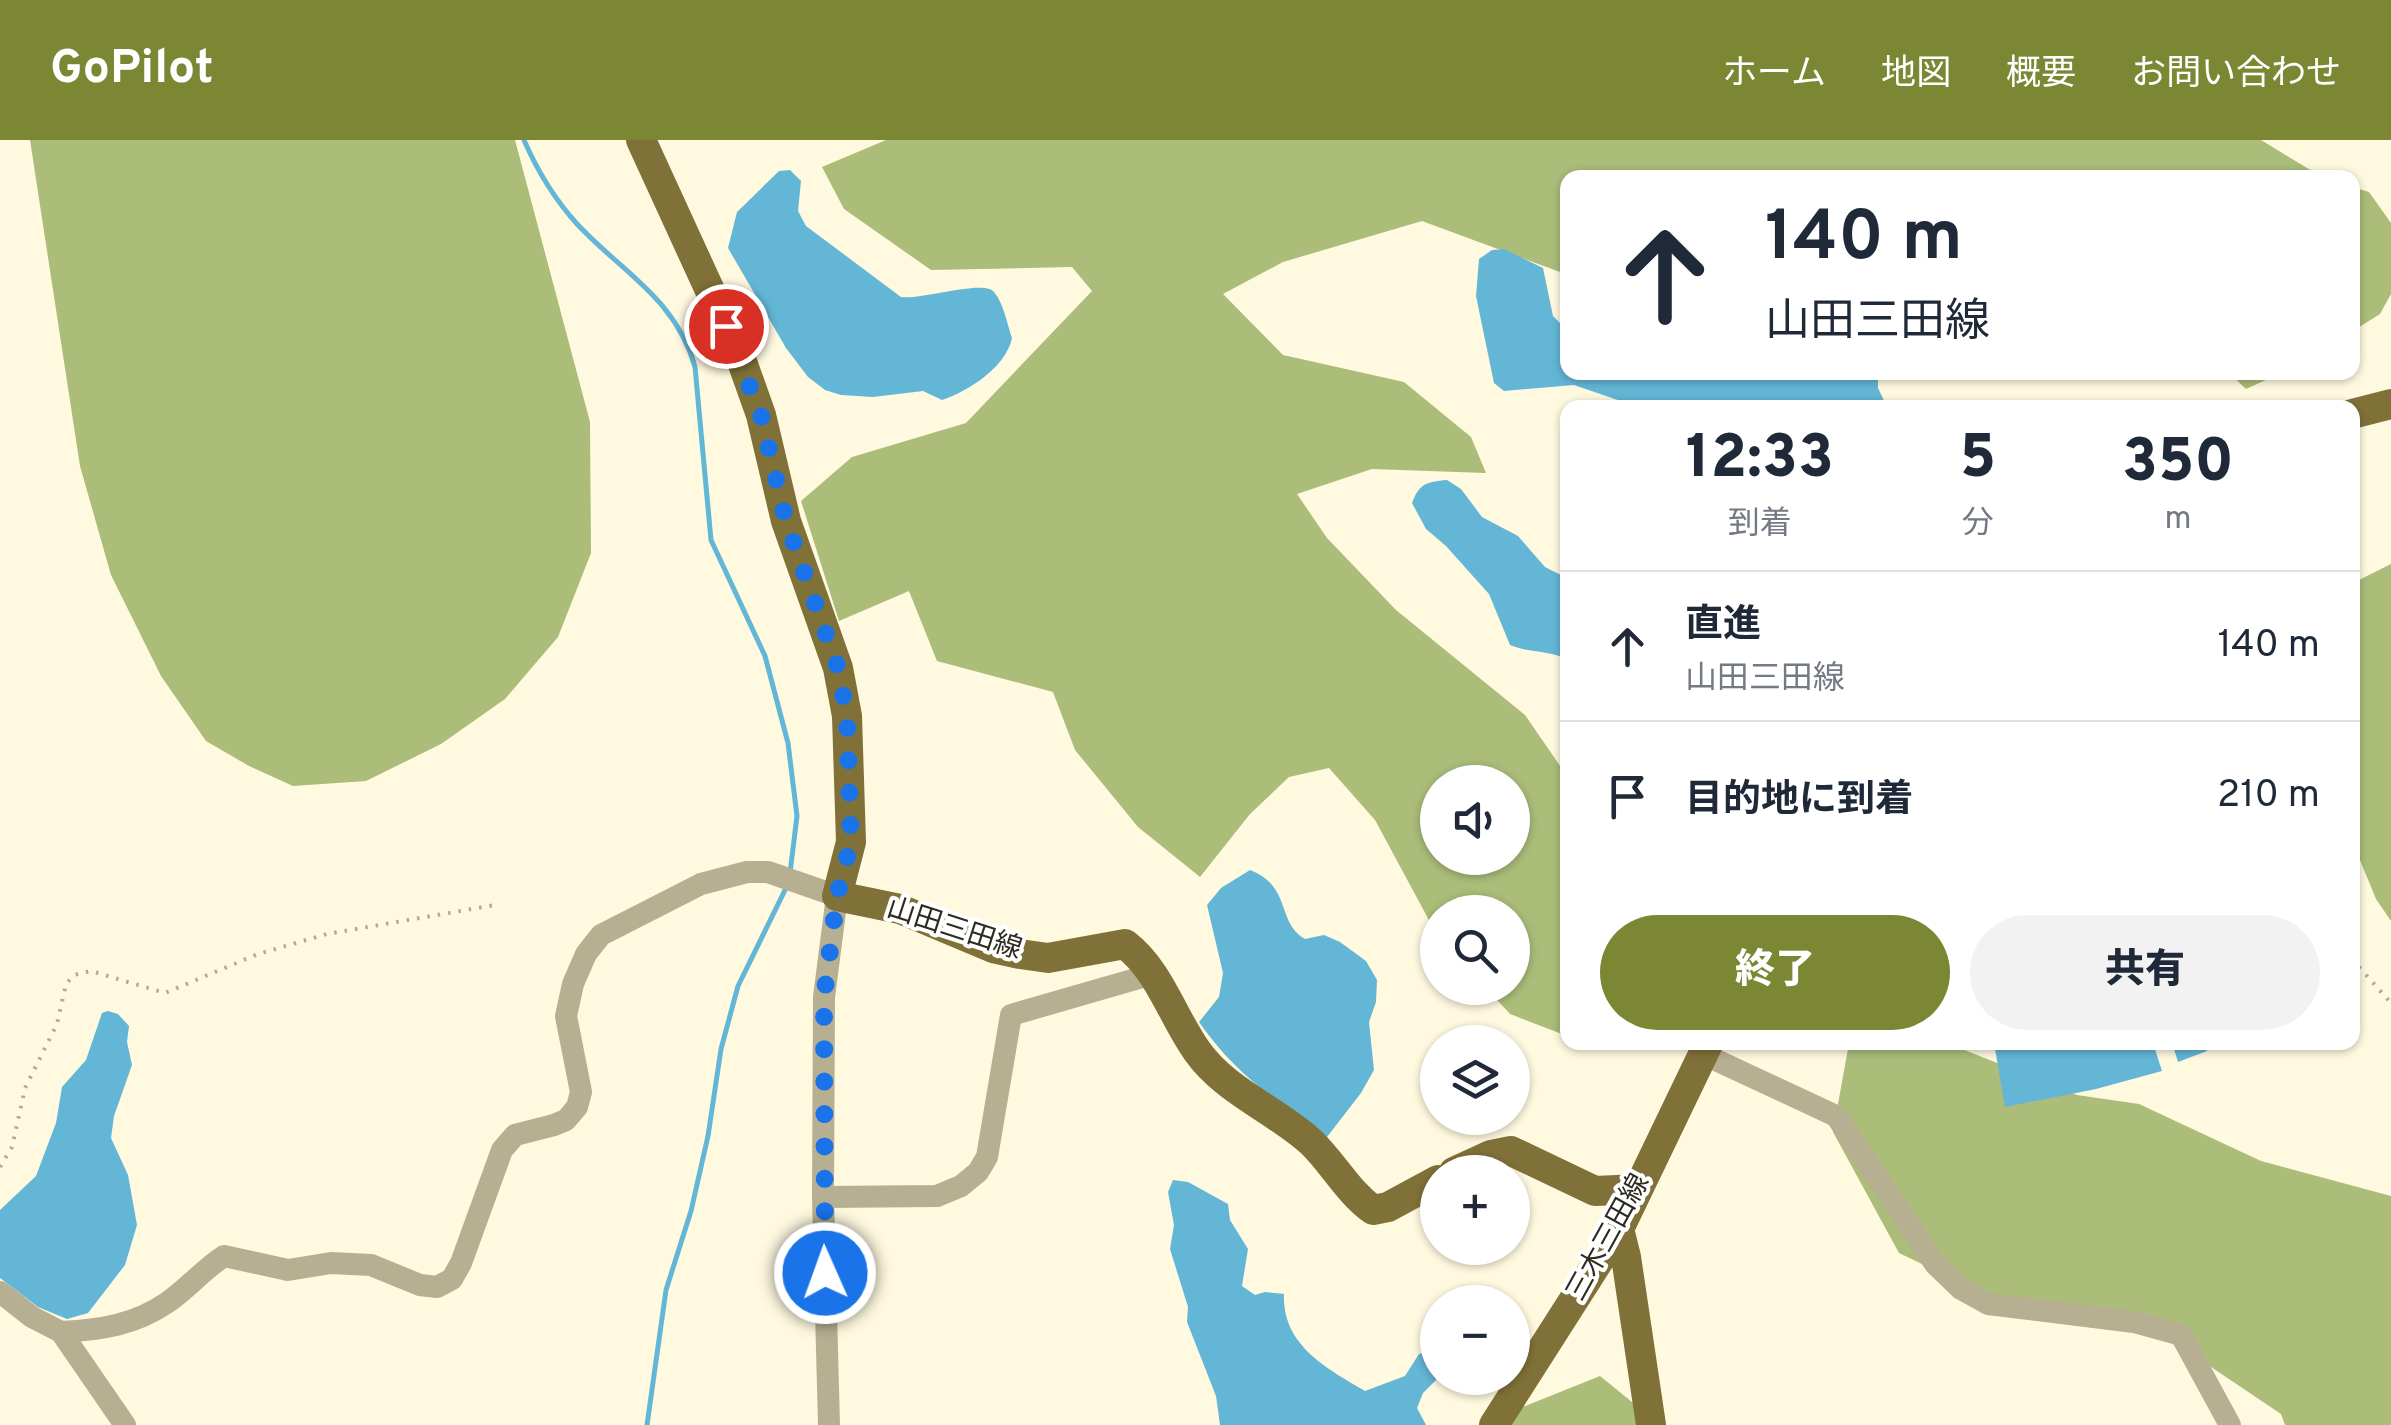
<!DOCTYPE html>
<html lang="ja">
<head>
<meta charset="utf-8">
<style>
  :root { --surface:#fff; --page:#f2f2f3; --text:#1f2937; --muted:#747a83; --line:#e0e1e3; --accent:#7c8734 }
  body { margin:0; font-family:Overpass,"Noto Sans JP",sans-serif; background:var(--page); color:var(--text); height:100vh; display:flex; flex-direction:column; font-size:38px; white-space:nowrap }
  * { box-sizing:border-box; margin:0 }
  p { font-size:32px; color:var(--muted) }
  .icon { flex:none; width:55px; height:55px; fill:none; stroke:currentColor; stroke-width:2; stroke-linecap:round; stroke-linejoin:round }
  .map { position:relative; flex:1; overflow:hidden }
  .side { position:absolute; left:1560px; top:260px; width:800px; height:650px; display:flex; flex-direction:column; background:var(--surface); border-radius:20px; box-shadow:0 2px 8px #0004 }
  .side>* { flex:none }
  .top-card { position:absolute; left:1560px; top:30px; width:800px; height:210px; border-radius:20px; box-shadow:0 2px 8px #0004; background:#fff; color:var(--text); overflow:hidden }
  .fabs { position:absolute; left:1420px; top:625px; display:grid; gap:20px }
  .fabs a { display:grid; place-items:center; width:110px; height:110px; border-radius:50%; background:var(--surface); box-shadow:0 2px 8px #0004; font-size:50px }
  .pin { position:absolute; display:grid; place-items:center; width:85px; height:85px; color:#fff; margin:-42px; border:5px solid #fff; border-radius:50%; box-shadow:0 2px 10px #0007 }
  .me { position:absolute; width:110px; margin:-55px; rotate:358deg; stroke-linejoin:round; filter:drop-shadow(0 0 8px #0008) }
  .turn { display:flex; align-items:center; gap:35px; height:210px; padding:0 40px; font-size:45px }
  .turn .icon { width:130px; height:130px; stroke-width:2.5 }
  .turn b { display:block; font-size:70px; line-height:85px }
  .eta { display:flex; justify-content:space-evenly; align-items:center; height:170px; text-align:center }
  .eta b { font-size:60px; font-weight:800; line-height:70px }
  .primary-button { display:flex; gap:20px; margin-top:auto; padding:20px 40px }
  .primary-button a { flex:1; height:115px; border-radius:60px; background:var(--accent); color:#fff; font-size:40px; font-weight:800; line-height:115px; text-align:center }
  .primary-button a+a { background:var(--page); color:var(--text) }
  ul { padding:0; list-style:none }
  li { display:flex; align-items:center; gap:30px; height:150px; padding:0 40px; border-top:2px solid var(--line) }
  li div { flex:1 }
  li b { display:block; font-size:38px }
  li em { font-style:normal }
  header { display:flex; align-items:center; gap:60px; box-sizing:border-box; height:140px; padding:0 50px; background:var(--accent); color:#fff }
  header strong { font-size:48px }
  nav { display:flex; gap:55px; margin-inline-start:auto; font-size:35px }
  .map>svg:first-child { display:block }
  .forest { fill:#abbd79; fill-rule:evenodd }
  .water { fill:#63b6d6 }
  .lines { fill:none; stroke-linecap:round; stroke-linejoin:round }
  .stream { stroke:#63b6d6; stroke-width:5 }
  .path { stroke:#b0ab97; stroke-width:4; stroke-dasharray:2.5 8; stroke-linecap:butt }
  .minor { stroke:#b7af91; stroke-width:22 }
  .major { stroke:#807138; stroke-width:30 }
  .route { stroke:#1a73e8; stroke-width:18; stroke-dasharray:0 32.4 }
  .labels { text-anchor:middle; dominant-baseline:central; stroke-width:8; stroke-linejoin:round; paint-order:stroke }
  .street-label { font-size:28px; fill:#2e2c20; stroke:#fff }
</style>
</head>
<body>
<header>
<strong>GoPilot</strong>
<nav><a>ホーム</a><a>地図</a><a>概要</a><a>お問い合わせ</a></nav>
</header>
<div class="map">
<svg width="2391" height="1285" viewBox="0 0 2391 1285">
  <rect width="100%" height="100%" fill="#fff9e0"/>
  <!-- forest -->
  <path class="forest" d="M30 0H515L590 282 591 413 558 497 505 559 441 604 366 641 293 646 249 626 206 601 161 536 111 435 80 326Z
    M886 0H2261L2322 37 1568 38 1567 132H1560L1422 81 1283 122 1223 154 1283 215 1404 242 1471 297 1486 333 1372 329 1297 354 1327 398 1396 470 1525 575 1567 636V896L1510 874 1486 848H1512V772H1438L1437 795 1375 680 1329 628 1289 637 1250 674 1200 737 1138 687 1075 610 1053 552 937 521 909 451 839 481 801 361 852 317 966 283 1092 151 1072 127 931 130 844 69 822 27ZM1438 642H1512V718H1438Z
    M2352 47 2369 52 2391 83V154L2380 174 2353 191Z
    M2229 233H2281L2246 249Z
    M2391 424V781L2376 759 2353 703V443Z
    M1849 903H1947L2077 955 2139 964 2261 1021 2391 1056V1285H2285L2281 1274 2159 1192 2010 1166 1899 1113 1833 992Z
    M1600 1236 1643 1271 1647 1285H1503L1505 1274Z"/>
  <!-- water -->
  <path class="water" d="M790 30 801 41 798 71 806 86 901 157C922 160 984 139 994 152 1004 164 1007 184 1012 198 1006 227 969 251 942 260L923 251 873 257 841 255 825 250 808 237 786 208 728 108 737 72 779 31Z
    M1504 109 1543 128 1553 176 1567 190 1568 232 1878 233V248L1887 267 1641 268 1574 245 1504 251 1494 243 1476 156 1479 119 1492 110Z
    M1447 340 1461 349 1482 377 1518 396 1545 427 1567 438V519C1547 510 1529 513 1510 505L1489 454 1446 406 1426 389 1412 363C1420 343 1426 342 1447 340Z
    M1250 730C1292 746 1276 782 1305 799L1324 795 1340 802 1366 821 1377 840 1376 862 1369 882 1374 930 1361 953 1327 997C1275 960 1236 935 1199 882L1219 857 1223 833 1207 765 1221 748Z
    M108 871 118 874 129 886 127 902 132 925 114 976 111 998 128 1035 137 1085 125 1125 88 1173 67 1179 38 1167 0 1138V1070L36 1036 56 983 62 947 86 920 102 873Z
    M1994 903H2153L2162 931 2096 949 2005 967Z
    M2172 903H2205L2207 911 2178 922Z
    M1173 1040 1188 1042 1228 1064 1230 1080 1248 1109 1242 1146 1255 1155 1265 1152 1284 1154C1282 1205 1326 1228 1365 1251L1405 1236 1419 1214 1432 1211 1437 1215 1438 1238 1423 1253 1417 1268 1426 1285H1220L1216 1256 1187 1182 1188 1167 1170 1109 1174 1085 1168 1052Z"/>
  <g class="lines">
    <!-- stream -->
    <path class="stream" d="M524 0C537 30 556 61 578 85 623 133 676 159 695 227L711 400 765 516 788 603 797 676 790 733
      M647 1285 666 1150 691 1071 708 996 721 909 738 846 788 744"/>
    <!-- path -->
    <path class="path" d="M2352 819 2391 863
      M0 1027 12 1007 25 948 57 884 66 844 74 835 91 831 165 853 258 814 327 794 495 765"/>
    <!-- minor -->
    <path class="minor" d="M1703 914 1836 976 1935 1124 1961 1149 1988 1164 2134 1182 2181 1195 2230 1285
      M823 1057 937 1056 961 1046 978 1032 987 1017 1011 875 1153 834
      M0 1152 32 1177 61 1192 125 1285
      M61 1192C100 1190 135 1185 168 1162 188 1148 204 1129 224 1116L288 1130 331 1123 371 1125 420 1145 437 1147 452 1139 461 1123 502 1010 515 995 554 985 566 980 577 967 581 952 566 876 573 844 586 814 601 795 701 744 747 732H768L837 756 824 857 823 1057 829 1285"/>
    <!-- major -->
    <path class="major" d="M641 0 740 216 761 275 786 381 838 528 847 576 851 702 837 756 900 769 993 808 1020 814 1048 818 1125 804C1160 831 1172 876 1197 911 1225 951 1276 970 1311 1002 1333 1023 1347 1051 1373 1070L1388 1067 1438 1040
      M2352 274 2391 264
      M1454 1032 1491 1015 1511 1011 1595 1051 1638 1049
      M1619 1089 1626 1117 1651 1285
      M1494 1285 1619 1089 1709 902"/>
  </g>
  <g class="lines">
    <!-- route -->
    <path class="route" d="M726 186 761 275 786 381 838 528 847 576 851 702 837 756 824 857 825 1133"/>
  </g>
  <g class="labels">
    <!-- street labels -->
    <g class="street-label">
      <text transform="translate(954 790) rotate(18)">山田三田線</text>
      <text transform="translate(1609 1098) rotate(-61)">三木三田線</text>
    </g>
  </g>
</svg>
<div class="fabs">
<a><svg class="icon" aria-label="sound" viewBox="0 0 24 24"><path d="M4 9h4l5-4v14l-5-4H4zM17 9q2 3 0 6"/></svg></a>
<a><svg class="icon" aria-label="search" viewBox="0 0 24 24"><circle cx="10" cy="10" r="6"/><path d="M15 15l6 6"/></svg></a>
<a><svg class="icon" aria-label="layers" viewBox="0 0 24 24"><path d="M12 4l9 5-9 5-9-5zM3 14l9 5 9-5"/></svg></a>
<a>+</a>
<a>−</a>
</div>
<div class="pin" style="left:726px;top:186px;background:#d93025"><svg class="icon" aria-label="arrive" viewBox="0 0 24 24"><path d="M6 21V4h12l-3 4 3 4H6"/></svg></div>
<svg class="me" style="left:825px;top:1133px" viewBox="-20 -20 40 40"><circle r="17" fill="#1a73e8" stroke="#fff" stroke-width="3"/><path d="M0-11L8 9 0 5-8 9z" fill="#fff"/></svg>
<div class="top-card">
<div class="turn"><svg class="icon" aria-label="ahead" viewBox="0 0 24 24"><path d="M12 20V5M6 11l6-6 6 6"/></svg><div><b>140 m</b>山田三田線</div></div>
</div>
<section class="side">
<div class="eta">
<div><b>12:33</b><p>到着</p></div>
<div><b>5</b><p>分</p></div>
<div><b>350</b><p>m</p></div>
</div>
<ul>
<li><svg class="icon" aria-label="ahead" viewBox="0 0 24 24"><path d="M12 20V5M6 11l6-6 6 6"/></svg><div><b>直進</b><p>山田三田線</p></div><em>140 m</em></li>
<li><svg class="icon" aria-label="arrive" viewBox="0 0 24 24"><path d="M6 21V4h12l-3 4 3 4H6"/></svg><div><b>目的地に到着</b></div><em>210 m</em></li>
</ul>
<div class="primary-button"><a>終了</a><a>共有</a></div>
</section>
</div>
</body>
</html>
